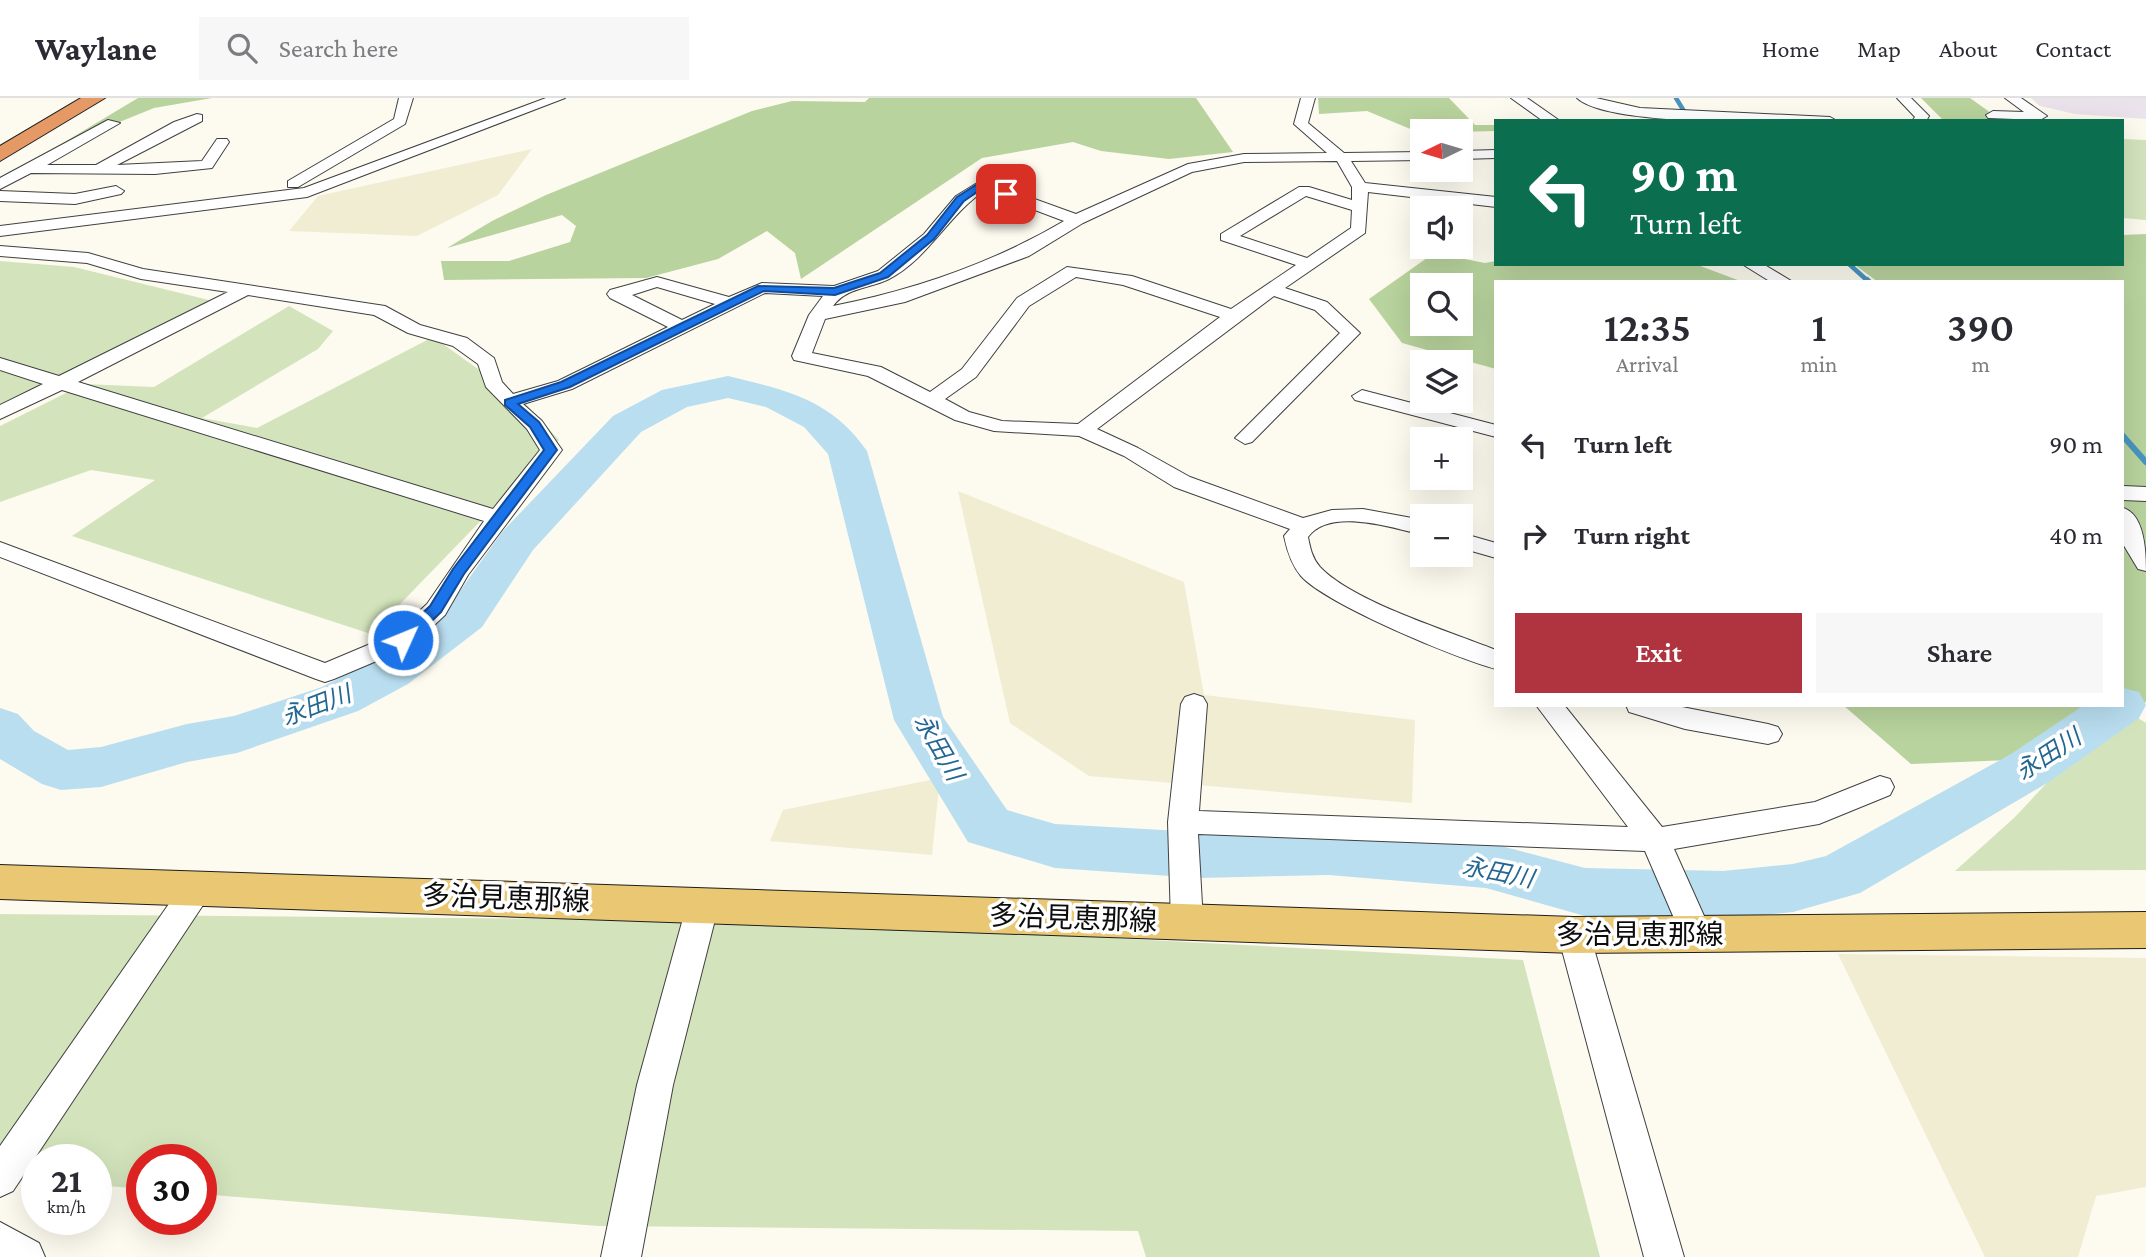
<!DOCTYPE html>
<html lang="en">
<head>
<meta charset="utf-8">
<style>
  :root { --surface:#fff; --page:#f7f7f7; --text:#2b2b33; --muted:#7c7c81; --line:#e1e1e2; --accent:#af343f }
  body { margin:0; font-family:"Crimson Pro","Noto Sans JP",serif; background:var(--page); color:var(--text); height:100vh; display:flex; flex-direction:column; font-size:26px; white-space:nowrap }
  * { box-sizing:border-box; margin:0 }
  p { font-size:23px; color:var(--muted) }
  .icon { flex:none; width:38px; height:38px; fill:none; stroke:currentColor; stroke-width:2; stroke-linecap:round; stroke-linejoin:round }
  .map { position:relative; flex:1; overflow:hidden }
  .sheet { position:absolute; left:1494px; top:182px; width:630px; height:427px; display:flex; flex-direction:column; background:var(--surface); border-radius:0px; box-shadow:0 7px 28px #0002 }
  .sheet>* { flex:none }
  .hud { position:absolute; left:1494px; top:21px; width:630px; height:147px; border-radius:0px; box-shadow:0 7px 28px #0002; background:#0b6e4f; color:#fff; overflow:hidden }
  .needle { width:46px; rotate:265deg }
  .tools { position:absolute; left:1410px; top:21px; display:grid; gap:14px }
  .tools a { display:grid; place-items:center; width:63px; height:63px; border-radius:0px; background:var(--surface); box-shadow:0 7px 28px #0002; font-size:35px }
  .speed { position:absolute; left:21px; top:1046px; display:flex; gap:14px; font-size:35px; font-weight:700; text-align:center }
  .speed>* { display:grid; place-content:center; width:91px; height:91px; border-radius:50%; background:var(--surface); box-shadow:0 7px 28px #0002; line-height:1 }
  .speed small { font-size:18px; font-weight:400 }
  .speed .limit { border:10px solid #d22; background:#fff; color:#111 }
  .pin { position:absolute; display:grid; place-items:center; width:60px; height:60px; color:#fff; margin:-30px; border-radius:14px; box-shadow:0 4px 10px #0006 }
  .me { position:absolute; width:77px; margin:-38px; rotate:46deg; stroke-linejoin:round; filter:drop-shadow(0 0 5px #0008) }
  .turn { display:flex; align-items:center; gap:24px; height:147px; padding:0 21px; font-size:32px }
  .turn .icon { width:91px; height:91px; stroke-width:2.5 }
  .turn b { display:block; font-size:49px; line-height:60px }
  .eta { display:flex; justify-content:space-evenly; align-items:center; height:119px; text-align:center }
  .eta b { font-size:42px; font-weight:600; line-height:49px }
  .cta { display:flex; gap:14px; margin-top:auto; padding:14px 21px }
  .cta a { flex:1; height:80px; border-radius:0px; background:var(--accent); color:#fff; font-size:28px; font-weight:600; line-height:80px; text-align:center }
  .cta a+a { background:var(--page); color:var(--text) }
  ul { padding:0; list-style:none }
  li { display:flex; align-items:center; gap:21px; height:91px; padding:0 21px }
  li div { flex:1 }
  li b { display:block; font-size:26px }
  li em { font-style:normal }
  header { display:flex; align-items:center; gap:42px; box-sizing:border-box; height:98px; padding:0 35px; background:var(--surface); border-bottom:2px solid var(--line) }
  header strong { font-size:33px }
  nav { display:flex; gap:38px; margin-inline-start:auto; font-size:24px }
  .search { width:490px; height:63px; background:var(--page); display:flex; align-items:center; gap:18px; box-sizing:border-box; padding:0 24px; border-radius:0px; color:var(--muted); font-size:26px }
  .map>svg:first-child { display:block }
  .industrial { fill:#eae3eb }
  .farmland { fill:#f1edd2 }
  .green { fill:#d3e4bc }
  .forest { fill:#b8d39d; fill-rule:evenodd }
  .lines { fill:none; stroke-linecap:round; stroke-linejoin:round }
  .stream-far1 { stroke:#4895bf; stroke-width:4.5 }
  .stream { stroke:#4895bf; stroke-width:6 }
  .river { fill:#b9def0; fill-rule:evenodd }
  .minor-casing { stroke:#404040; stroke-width:2 }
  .major-casing { stroke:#1e1e1e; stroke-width:2 }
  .highway-casing { stroke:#1e1e1e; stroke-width:2 }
  .minor { fill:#fff; fill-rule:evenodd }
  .major { fill:#eac873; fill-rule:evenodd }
  .highway { fill:#e59a66; fill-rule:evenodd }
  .route { fill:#1a73e8; stroke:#114b97; stroke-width:2 }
  .labels { text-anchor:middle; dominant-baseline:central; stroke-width:7; stroke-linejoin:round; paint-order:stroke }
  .water-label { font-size:24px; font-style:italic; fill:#246792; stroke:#fff }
  .near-street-label { font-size:28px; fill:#0d0d0d; stroke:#fff }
</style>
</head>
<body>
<header>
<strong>Waylane</strong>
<div class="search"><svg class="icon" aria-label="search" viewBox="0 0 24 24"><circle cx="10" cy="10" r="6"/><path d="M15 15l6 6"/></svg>Search here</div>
<nav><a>Home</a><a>Map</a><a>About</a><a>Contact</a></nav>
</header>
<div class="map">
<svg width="2146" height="1159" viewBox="0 0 2146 1159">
  <rect width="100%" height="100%" fill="#fdfaef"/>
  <!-- industrial -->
  <path class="industrial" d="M2031 0H2146V21L2075 16 2040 8Z"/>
  <!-- farmland -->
  <path class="farmland" d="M532 51 498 97 417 138 289 133 318 98Z
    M958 393 1184 484 1204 597 1415 622 1412 705 1089 678 1010 625Z
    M940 680 932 757 770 743 783 712Z
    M1838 856 2146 860V1089L2096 1098 2078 1159H1985Z"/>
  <!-- green -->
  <path class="green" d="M2123 41 2146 42V122L2123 120Z
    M0 163 74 169 217 204 0 308Z
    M289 208 333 233 318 251 202 320 257 330 433 239 523 303 559 342 371 536 72 438 155 382 91 372 0 404V328L84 286 154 289Z
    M2119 608 2146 625V772L1955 773 2015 719Z
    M0 816 794 823 1523 862 1600 1159H1146L1138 1133 598 1128 201 1096V1062H142V1091L96 1087V1062H37V1082L11 1080 0 1074Z"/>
  <!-- forest -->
  <path class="forest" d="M138 0H212L154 10 53 51Z
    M869 0H1196L1233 54 1169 61 1101 53 1073 44 982 60 801 181 795 155 767 133 718 161 646 180 444 182 441 163H509L570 144 576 128 562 117 447 150 492 123 546 97 752 13 792 3 865 4Z
    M1318 0H1449L1475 27H1496V33L1420 35 1367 13 1319 16Z
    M1921 0H1970L1998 20 2063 23H1944Z
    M2146 136V604L2037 661 1911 666 1843 607H2123V184H1878L1854 166H2123V137Z
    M1434 155 1485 165 1496 163V166H1695L1743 184H1496V271L1402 245 1369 201ZM1423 187H1461V226H1423Z"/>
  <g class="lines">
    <!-- stream-far1 -->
    <path class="stream-far1" d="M1676 0 1690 23
      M1849 166 1869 184"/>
    <!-- stream -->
    <path class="stream" d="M1867 182 1869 184
      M2123 338 2146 364"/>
    <!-- river -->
    <path class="river" d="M728 278C786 292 831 301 867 353L943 619 1007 712 1055 726 1199 734 1329 731 1486 744 1585 770 1723 773 1793 766 1826 758 2011 656 2084 607H2123V590L2139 594 2146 607 2139 620 2049 684 1860 795 1793 814 1723 821 1585 818 1486 790 1329 777 1199 780 1055 770 968 744 894 622 828 356 804 329 766 309 728 300 687 309 641 334 533 452 482 529 408 586 358 613 237 655 187 664 101 689 61 692 42 686 0 661V610L18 616 34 633 68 652 101 649 187 626 234 618 322 589 374 562 450 507 502 434 613 318 662 292Z"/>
    <!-- minor casing -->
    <g class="minor-casing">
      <path id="minor" d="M399 0H413L405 26 298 89H288V83L394 21Z
        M546 0H565L307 99 0 138V128L304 90Z
        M1301 0H1315L1308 25 1344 55 1423 54V62L1351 63 1365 85 1496 99V109L1368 94 1365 135 1285 190 1327 204 1360 235 1252 344 1245 346 1235 340 1340 235 1315 212 1274 198 1097 331 1138 350 1190 379 1303 420 1332 412 1363 411 1423 422V437C1393 430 1330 409 1308 439 1310 449 1312 460 1320 469 1353 504 1449 533 1496 552V571C1457 561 1326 506 1301 478 1291 466 1287 452 1284 438L1290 431 1174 389 1124 358 1079 338 994 333 955 322 868 278 794 262 792 258 809 217 823 198 765 195 572 291 523 306 542 323 562 352 468 477 445 517 412 548 334 581 325 584 316 581 0 459V444L325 565 394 536 427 506 484 423 62 292 0 321V307L43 286 0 272V260L59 278 228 194 141 181 87 165 0 158V148L88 155 143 171 385 208 420 227 467 240 494 260 502 284 513 296 558 283 668 229 610 200 607 196 610 192 657 179 729 199 762 185 834 188 878 173 924 136 956 98 982 82 1076 116 1188 66 1244 56 1327 55 1294 26ZM1337 63 1352 89V102L1309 89H1299L1221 136V142L1296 167 1231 211 1132 178 1067 169 1017 200 962 271 930 294 881 269 812 255 825 221 905 204 1029 158 1083 125 1192 74 1244 64ZM984 93 1064 123C993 165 914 192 833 208 847 189 869 191 889 181 928 161 948 117 984 93ZM1306 98 1352 112 1351 130 1307 160 1240 138ZM1076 179 1123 187 1220 219 1078 326 1002 323 969 314 945 301 976 279 1029 208ZM657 189 715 206 682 222 632 197ZM248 197 374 217 408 235 453 248 478 266 486 289 527 331 540 352 493 411 78 284Z
        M1511 0H1527L1560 23H1543Z
        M1577 0H1596L1640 10 1830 19 1837 23C1787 23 1610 30 1577 0Z
        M1897 0H1911L1929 18 1926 23H1912L1915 19Z
        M2005 0H2021L2047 18 2040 22 1988 20 1986 17 1993 13 2024 14Z
        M197 16 202 17V23L117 67 202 63 217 41H227L229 44 212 70 155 76 31 75 0 91V80L108 22 120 25 47 67H96L174 24Z
        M1496 52V60L1461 61V53Z
        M116 88 124 93 121 96 75 106 0 103V93L75 96Z
        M1742 166H1763L1793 184H1771Z
        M1362 292 1496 327V339L1355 302 1352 298Z
        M2123 388 2146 389V403L2123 402Z
        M2123 410C2145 416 2146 455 2146 473L2138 471 2123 446Z
        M1461 435 1496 445V460L1461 450Z
        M1194 596 1203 599 1207 606 1199 713 1628 729 1536 607H1564L1662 729 1815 704 1880 678 1890 681 1894 689 1890 697 1819 726 1674 751 1713 838 1708 848 1697 852 1686 848 1645 753 1198 736 1203 824 1198 833 1187 837 1176 833 1171 824 1168 724 1181 606 1185 599Z
        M1626 607H1672L1768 626 1778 629 1782 636 1778 643 1768 646 1685 631 1629 614Z
        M198 776 209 780 213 789 209 798 13 1093 0 1099V1048L187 780Z
        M703 793 714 797 719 806 673 987 641 1159H601L637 987 687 806 692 797Z
        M1574 823 1585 827 1590 837 1684 1159H1644L1558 837 1563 827Z
        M0 1124 39 1145 45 1159H0Z"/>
    </g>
    <!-- major casing -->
    <g class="major-casing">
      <path id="major" d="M0 767 1574 819 2146 814V850L1574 855 0 801Z"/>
    </g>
    <!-- highway casing -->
    <g class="highway-casing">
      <path id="highway" d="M81 0H105L0 63V48Z"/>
    </g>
    <!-- minor -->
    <use href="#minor" class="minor"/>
    <!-- major -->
    <use href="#major" class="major"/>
    <!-- highway -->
    <use href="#highway" class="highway"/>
  </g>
  <!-- route -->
  <path class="route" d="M979 85 1011 96 1006 98 983 90 964 103 934 141 888 179 835 197 764 193 570 289 518 306 539 324 557 352 464 476 441 514 408 546H397V539L430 508 453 471 544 352 530 329 505 307V302L561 284 758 188 834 190 880 175 927 137 957 99Z"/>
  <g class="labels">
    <!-- water labels -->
    <g class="water-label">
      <text transform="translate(316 607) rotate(-21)">永田川</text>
      <text transform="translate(939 649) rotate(60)">永田川</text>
      <text transform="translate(2048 656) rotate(-33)">永田川</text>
      <text transform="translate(1498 774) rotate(11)">永田川</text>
    </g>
    <!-- near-street labels -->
    <g class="near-street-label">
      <text transform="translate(506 800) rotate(2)">多治見恵那線</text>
      <text transform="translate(1073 820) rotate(2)">多治見恵那線</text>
      <text x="1640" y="836">多治見恵那線</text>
    </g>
  </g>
</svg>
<div class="tools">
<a><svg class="needle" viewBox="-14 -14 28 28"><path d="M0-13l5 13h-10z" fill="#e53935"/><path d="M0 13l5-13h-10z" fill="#7c7c81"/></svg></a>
<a><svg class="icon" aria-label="sound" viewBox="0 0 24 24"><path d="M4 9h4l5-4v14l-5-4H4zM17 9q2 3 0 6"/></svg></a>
<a><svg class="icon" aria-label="search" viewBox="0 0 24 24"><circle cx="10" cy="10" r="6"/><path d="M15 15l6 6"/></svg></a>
<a><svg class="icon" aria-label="layers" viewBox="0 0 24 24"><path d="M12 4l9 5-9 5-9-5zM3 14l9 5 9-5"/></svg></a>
<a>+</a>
<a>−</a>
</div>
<div class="speed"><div>21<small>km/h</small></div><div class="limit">30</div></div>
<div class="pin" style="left:1006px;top:96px;background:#d93025"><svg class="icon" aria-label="arrive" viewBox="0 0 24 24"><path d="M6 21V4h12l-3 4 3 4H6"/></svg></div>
<svg class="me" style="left:403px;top:542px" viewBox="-20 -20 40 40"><circle r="17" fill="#1a73e8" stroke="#fff" stroke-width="3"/><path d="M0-11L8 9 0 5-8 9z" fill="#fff"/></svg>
<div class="hud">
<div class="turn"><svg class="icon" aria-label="left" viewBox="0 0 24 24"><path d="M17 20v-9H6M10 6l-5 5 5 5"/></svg><div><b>90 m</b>Turn left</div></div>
</div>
<section class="sheet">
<div class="eta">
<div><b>12:35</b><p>Arrival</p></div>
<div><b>1</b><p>min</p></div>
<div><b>390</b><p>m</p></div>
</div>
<ul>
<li><svg class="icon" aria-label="left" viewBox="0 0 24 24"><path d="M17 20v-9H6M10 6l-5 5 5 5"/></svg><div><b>Turn left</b></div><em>90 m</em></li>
<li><svg class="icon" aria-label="right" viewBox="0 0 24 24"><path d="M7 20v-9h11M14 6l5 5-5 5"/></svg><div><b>Turn right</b></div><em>40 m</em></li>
</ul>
<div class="cta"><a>Exit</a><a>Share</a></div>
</section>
</div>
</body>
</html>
